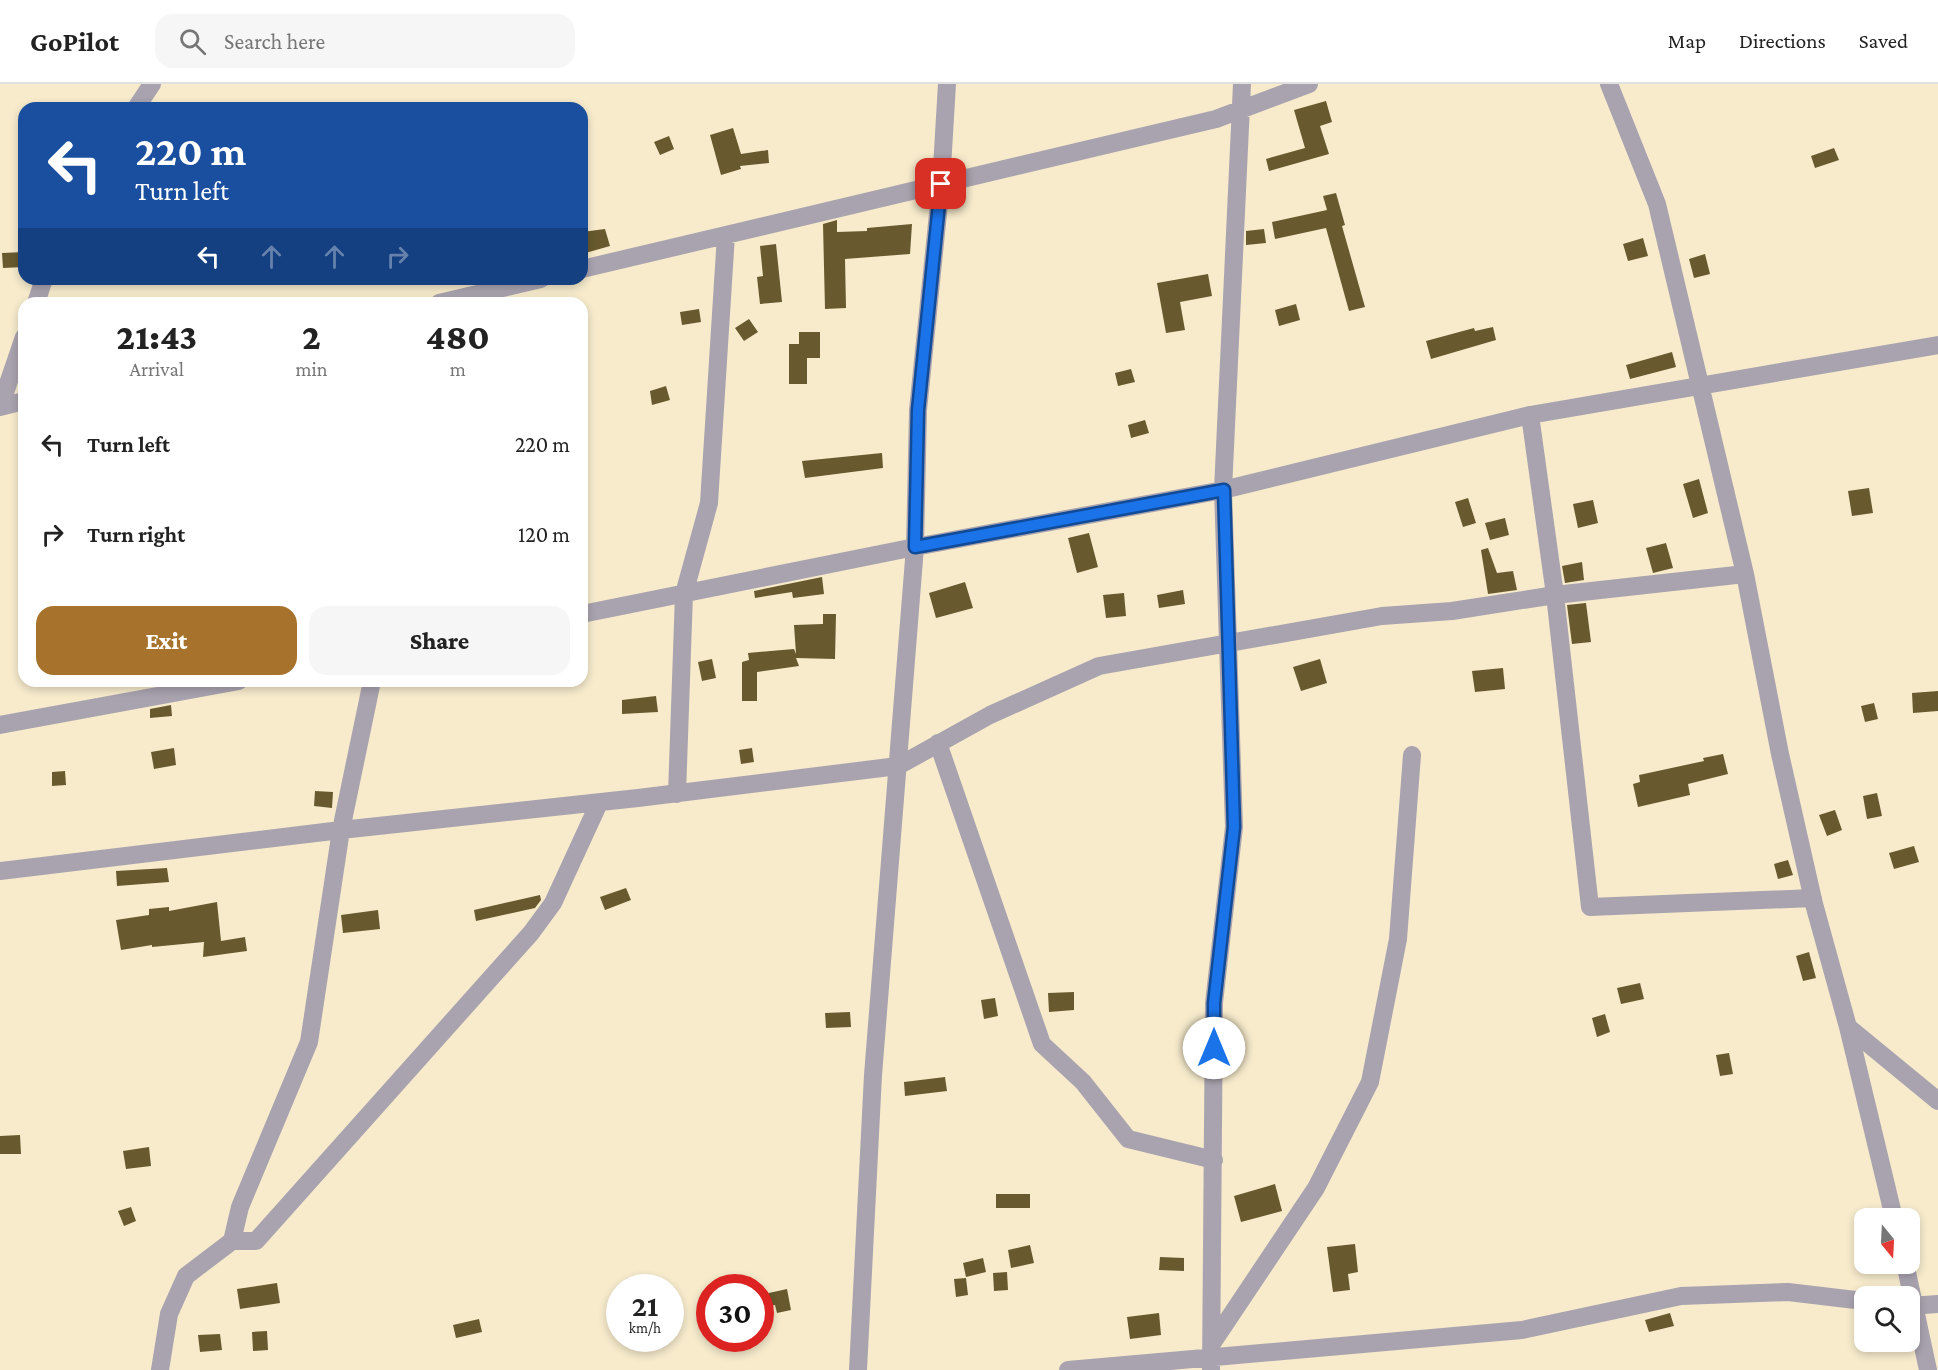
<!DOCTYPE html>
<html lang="en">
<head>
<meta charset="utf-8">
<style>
  :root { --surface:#fff; --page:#f6f6f6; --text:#222; --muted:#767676; --line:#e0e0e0; --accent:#a7722b }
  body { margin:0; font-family:"Crimson Pro",serif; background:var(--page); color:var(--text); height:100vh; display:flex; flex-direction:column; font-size:22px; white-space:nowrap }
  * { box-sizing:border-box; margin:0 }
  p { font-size:20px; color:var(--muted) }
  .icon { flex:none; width:33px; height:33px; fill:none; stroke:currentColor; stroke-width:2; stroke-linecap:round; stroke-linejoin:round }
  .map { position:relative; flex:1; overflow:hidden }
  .panel { position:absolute; left:18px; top:213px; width:570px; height:390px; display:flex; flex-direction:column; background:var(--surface); border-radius:18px; box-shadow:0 3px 9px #0003 }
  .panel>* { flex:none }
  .hud { position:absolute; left:18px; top:18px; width:570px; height:183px; border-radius:18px; box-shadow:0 3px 9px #0003; background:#1a4fa0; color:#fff; overflow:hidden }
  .needle { width:39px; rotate:162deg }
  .controls { position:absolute; left:1854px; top:1124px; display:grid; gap:12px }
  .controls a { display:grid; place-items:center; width:66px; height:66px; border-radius:12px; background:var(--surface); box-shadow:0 3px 9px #0003; font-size:30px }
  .speed { position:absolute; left:606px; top:1190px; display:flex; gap:12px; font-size:30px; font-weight:700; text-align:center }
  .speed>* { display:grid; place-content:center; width:78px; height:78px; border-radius:50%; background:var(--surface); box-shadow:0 3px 9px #0003; line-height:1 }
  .speed small { font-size:15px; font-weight:400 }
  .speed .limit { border:9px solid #d22; background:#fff; color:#111 }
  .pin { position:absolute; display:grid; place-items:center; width:51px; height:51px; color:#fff; margin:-26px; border-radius:12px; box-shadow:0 3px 9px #0006 }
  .me { position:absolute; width:66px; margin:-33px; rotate:0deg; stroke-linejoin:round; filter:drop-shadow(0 0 4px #0008) }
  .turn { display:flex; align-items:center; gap:21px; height:126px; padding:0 18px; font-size:27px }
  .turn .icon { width:78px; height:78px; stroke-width:2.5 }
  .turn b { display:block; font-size:42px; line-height:51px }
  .lanes { display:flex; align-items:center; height:57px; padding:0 18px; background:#0003; justify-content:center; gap:30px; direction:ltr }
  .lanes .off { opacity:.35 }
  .eta { display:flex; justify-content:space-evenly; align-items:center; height:102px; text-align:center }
  .eta b { font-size:36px; font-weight:800; line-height:42px }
  .primary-button { display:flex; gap:12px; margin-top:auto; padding:12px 18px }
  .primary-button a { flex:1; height:69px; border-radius:18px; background:var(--accent); color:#fff; font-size:24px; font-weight:800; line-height:69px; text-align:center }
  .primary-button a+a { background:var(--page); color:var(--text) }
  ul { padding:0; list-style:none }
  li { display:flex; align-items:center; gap:18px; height:90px; padding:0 18px }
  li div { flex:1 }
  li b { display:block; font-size:22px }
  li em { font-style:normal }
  header { display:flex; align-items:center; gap:36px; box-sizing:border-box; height:84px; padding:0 30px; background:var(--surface); border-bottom:2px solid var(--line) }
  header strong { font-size:28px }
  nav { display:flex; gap:33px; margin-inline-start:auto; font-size:21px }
  .search { width:420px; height:54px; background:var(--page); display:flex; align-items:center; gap:15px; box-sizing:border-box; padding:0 21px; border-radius:18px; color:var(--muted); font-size:22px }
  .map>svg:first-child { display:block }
  .building { fill:#685a2e }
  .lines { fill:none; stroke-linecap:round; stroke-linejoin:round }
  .street { stroke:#a9a3af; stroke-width:18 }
  .route-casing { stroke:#114b97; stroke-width:15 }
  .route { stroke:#1a73e8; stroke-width:10 }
</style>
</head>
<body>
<header>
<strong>GoPilot</strong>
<div class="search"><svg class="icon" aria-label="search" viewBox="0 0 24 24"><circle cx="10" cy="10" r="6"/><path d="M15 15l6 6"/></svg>Search here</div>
<nav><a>Map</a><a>Directions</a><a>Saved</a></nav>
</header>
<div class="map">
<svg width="1938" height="1286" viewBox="0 0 1938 1286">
  <rect width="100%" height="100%" fill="#f7ebcc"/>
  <!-- building -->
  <path class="building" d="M1326 17 1332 38 1320 42 1329 70 1269 87 1266 75 1305 64 1294 26Z
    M733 44 741 70 768 66 769 79 740 82 741 85 721 91 710 51Z
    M669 52 674 65 660 71 654 58Z
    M1834 64 1839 76 1815 84 1811 72Z
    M1336 109 1345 141 1342 142 1365 223 1349 227 1326 144 1275 155 1272 138 1327 126 1323 112Z
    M837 136V148L867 147V144L912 140 910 170 845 175 846 224 825 225 823 140Z
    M605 145 610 162 582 170V148Z
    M1264 145 1266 159 1246 161V147Z
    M1643 154 1648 172 1628 177 1623 160Z
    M776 160 782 218 760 220 757 193 763 192 760 162Z
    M24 168V183L3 184 2 169Z
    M1705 170 1710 190 1694 194 1689 175Z
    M1208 190 1212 212 1180 218 1185 246 1166 249 1157 199Z
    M1296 220 1300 236 1279 242 1275 226Z
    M699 225 701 238 682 241 680 228Z
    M749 235 758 248 744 257 735 244Z
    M1493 243 1496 256 1431 275 1426 257 1474 244 1475 247Z
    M799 248H820V274H807V300H789V260H799Z
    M1672 268 1676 283 1630 295 1626 281Z
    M1131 285 1135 298 1118 302 1115 289Z
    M666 302 670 316 652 321 650 307Z
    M1145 336 1149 349 1131 354 1128 341Z
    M882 369 883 384 805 394 802 377Z
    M1699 395 1708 429 1693 434 1683 400Z
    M1869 404 1873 429 1852 432 1848 407Z
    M1468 414 1476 439 1463 443 1455 418Z
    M1593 416 1598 439 1578 444 1573 420Z
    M1505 434 1509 451 1490 456 1485 439Z
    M1089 449 1098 483 1077 489 1068 454Z
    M1666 459 1673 484 1653 489 1646 464Z
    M1488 464 1497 489 1513 487 1517 506 1488 510 1481 466Z
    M1582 478 1584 496 1565 499 1562 482Z
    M822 493 824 510 793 514 792 508 755 514 754 507Z
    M965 498 973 524 936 534 929 509Z
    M1183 506 1185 520 1159 524 1157 511Z
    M1124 509 1126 532 1106 534 1103 511Z
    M1586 519 1591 558 1572 560 1567 521Z
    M823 530H836L835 575 796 574 799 582 757 588V617H742V578L749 576 748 569 794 565 796 570 794 541 823 540Z
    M712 575 716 594 702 597 698 578Z
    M1320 575 1327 599 1301 607 1293 583Z
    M1503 584 1505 605 1475 608 1472 587Z
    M1938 607V627L1913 629 1912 609Z
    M656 612 658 628 622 630V616Z
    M1874 619 1878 635 1865 638 1861 622Z
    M171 621 172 632 150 634V625Z
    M174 664 176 681 154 685 151 668Z
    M752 664 754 678 741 680 739 666Z
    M1723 670 1728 690 1688 700 1690 711 1638 723 1633 700 1640 698 1639 691 1704 677 1703 674Z
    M65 687 66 701 52 702V688Z
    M315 707 333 708 332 724 314 722Z
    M1877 709 1882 732 1867 735 1863 712Z
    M1835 726 1842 746 1827 752 1819 731Z
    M1914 762 1919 778 1894 785 1889 769Z
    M1788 776 1793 791 1778 795 1774 780Z
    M167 784 169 798 117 802 116 787Z
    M626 804 631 816 605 826 600 813Z
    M540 811 541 816 535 824 476 837 474 826Z
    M217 818 221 857 245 853 247 867 203 873 204 858 152 863V861L121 866 116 836 149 831V825L169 823V827Z
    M378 826 380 845 343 849 341 831Z
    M1809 868 1816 894 1803 897 1796 872Z
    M1640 899 1644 915 1621 920 1617 904Z
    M1074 908V926L1049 928 1048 909Z
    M995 914 998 932 984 935 981 916Z
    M850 928 851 943 826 944 825 929Z
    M1605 930 1610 948 1597 953 1592 934Z
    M1729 969 1733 990 1720 992 1716 971Z
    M945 993 947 1007 905 1012 904 998Z
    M20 1051 21 1070H0V1052Z
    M149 1063 151 1082 126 1085 123 1067Z
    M1275 1100 1282 1127 1241 1138 1234 1112Z
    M996 1110H1030V1124H996Z
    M131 1123 136 1137 124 1142 118 1127Z
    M1355 1160 1358 1188 1348 1190 1350 1206 1333 1208 1327 1163Z
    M1030 1161 1034 1179 1011 1184 1008 1166Z
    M1160 1173 1184 1174V1187L1159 1186Z
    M983 1174 986 1188 966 1193 963 1179Z
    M1007 1188 1008 1206 994 1207 993 1189Z
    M966 1194 968 1211 956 1213 954 1195Z
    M277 1199 280 1219 240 1225 237 1205Z
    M787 1205 791 1226 777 1229 775 1221 760 1223V1211Z
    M1159 1229 1161 1251 1130 1255 1127 1233Z
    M1670 1229 1674 1242 1649 1248 1645 1236Z
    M479 1235 482 1248 456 1254 453 1241Z
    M267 1247 268 1266 253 1267 252 1248Z
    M220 1250 222 1266 200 1268 198 1251Z"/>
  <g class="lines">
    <!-- street -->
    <path class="street" d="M1609 0 1657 120 1745 490 1780 670 1814 820 1848 943 1894 1134
      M136 24 152 0
      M582 185 1216 35 1309 0
      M36 219 44 195
      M439 219 541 195
      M0 323 24 253
      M0 323 24 317
      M1530 331 1555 511 1590 823 1813 814
      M582 530 915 463 1223 406 1530 331 1938 261
      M0 641 239 597
      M938 659 1042 960 1083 998 1128 1055 1214 1076
      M677 710 684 510 709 419 726 151
      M0 787 341 746 638 714 898 682 990 631 1099 582 1382 532 1452 527 1555 511 1745 490
      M1848 943 1938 1017
      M232 1157H256L531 849 553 819 599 719
      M1905 1179 1928 1286
      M1910 1222 1938 1220
      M1213 1258 1316 1104 1370 998 1398 855 1412 671
      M160 1286 169 1230 186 1192 232 1157 240 1123 309 958 341 746 372 597
      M858 1286 873 991 915 463 918 326 941 100 947 0
      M1068 1286 1522 1246 1681 1212 1788 1208 1864 1217
      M1211 1286 1214 919 1234 743 1223 406 1242 0"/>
  </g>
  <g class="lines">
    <!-- route casing -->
    <g class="route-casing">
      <path id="route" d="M941 100 918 326 915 463 1224 406 1234 743 1214 919V964"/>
    </g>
    <!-- route -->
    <use href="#route" class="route"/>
  </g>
</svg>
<div class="controls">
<a><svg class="needle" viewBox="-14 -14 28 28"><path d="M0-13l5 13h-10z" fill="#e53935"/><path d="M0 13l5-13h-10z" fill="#767676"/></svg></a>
<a><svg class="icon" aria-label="search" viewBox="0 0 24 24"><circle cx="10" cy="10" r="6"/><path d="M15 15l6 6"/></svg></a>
</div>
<div class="speed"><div>21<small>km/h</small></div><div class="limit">30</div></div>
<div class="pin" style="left:941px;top:100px;background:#d93025"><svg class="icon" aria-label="arrive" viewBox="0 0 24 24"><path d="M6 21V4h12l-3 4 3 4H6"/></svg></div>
<svg class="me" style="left:1214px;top:964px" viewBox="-20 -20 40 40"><circle r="19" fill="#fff"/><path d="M0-13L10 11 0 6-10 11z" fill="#1a73e8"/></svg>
<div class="hud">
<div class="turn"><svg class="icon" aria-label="left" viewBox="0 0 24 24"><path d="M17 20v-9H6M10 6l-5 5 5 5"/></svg><div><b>220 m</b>Turn left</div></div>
<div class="lanes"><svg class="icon" aria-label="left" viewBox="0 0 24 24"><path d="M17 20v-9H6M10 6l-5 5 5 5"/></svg><svg class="icon off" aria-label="ahead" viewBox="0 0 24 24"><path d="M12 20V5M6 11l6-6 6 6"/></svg><svg class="icon off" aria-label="ahead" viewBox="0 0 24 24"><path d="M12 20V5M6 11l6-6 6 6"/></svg><svg class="icon off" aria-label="right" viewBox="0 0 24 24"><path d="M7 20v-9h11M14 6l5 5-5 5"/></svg></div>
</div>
<section class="panel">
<div class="eta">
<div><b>21:43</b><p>Arrival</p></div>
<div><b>2</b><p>min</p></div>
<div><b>480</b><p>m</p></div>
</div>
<ul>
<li><svg class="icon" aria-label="left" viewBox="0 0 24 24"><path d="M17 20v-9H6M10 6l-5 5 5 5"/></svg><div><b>Turn left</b></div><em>220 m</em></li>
<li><svg class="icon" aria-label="right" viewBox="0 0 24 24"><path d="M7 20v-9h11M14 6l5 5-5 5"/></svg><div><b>Turn right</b></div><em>120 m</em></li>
</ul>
<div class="primary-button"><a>Exit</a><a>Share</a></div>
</section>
</div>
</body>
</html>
